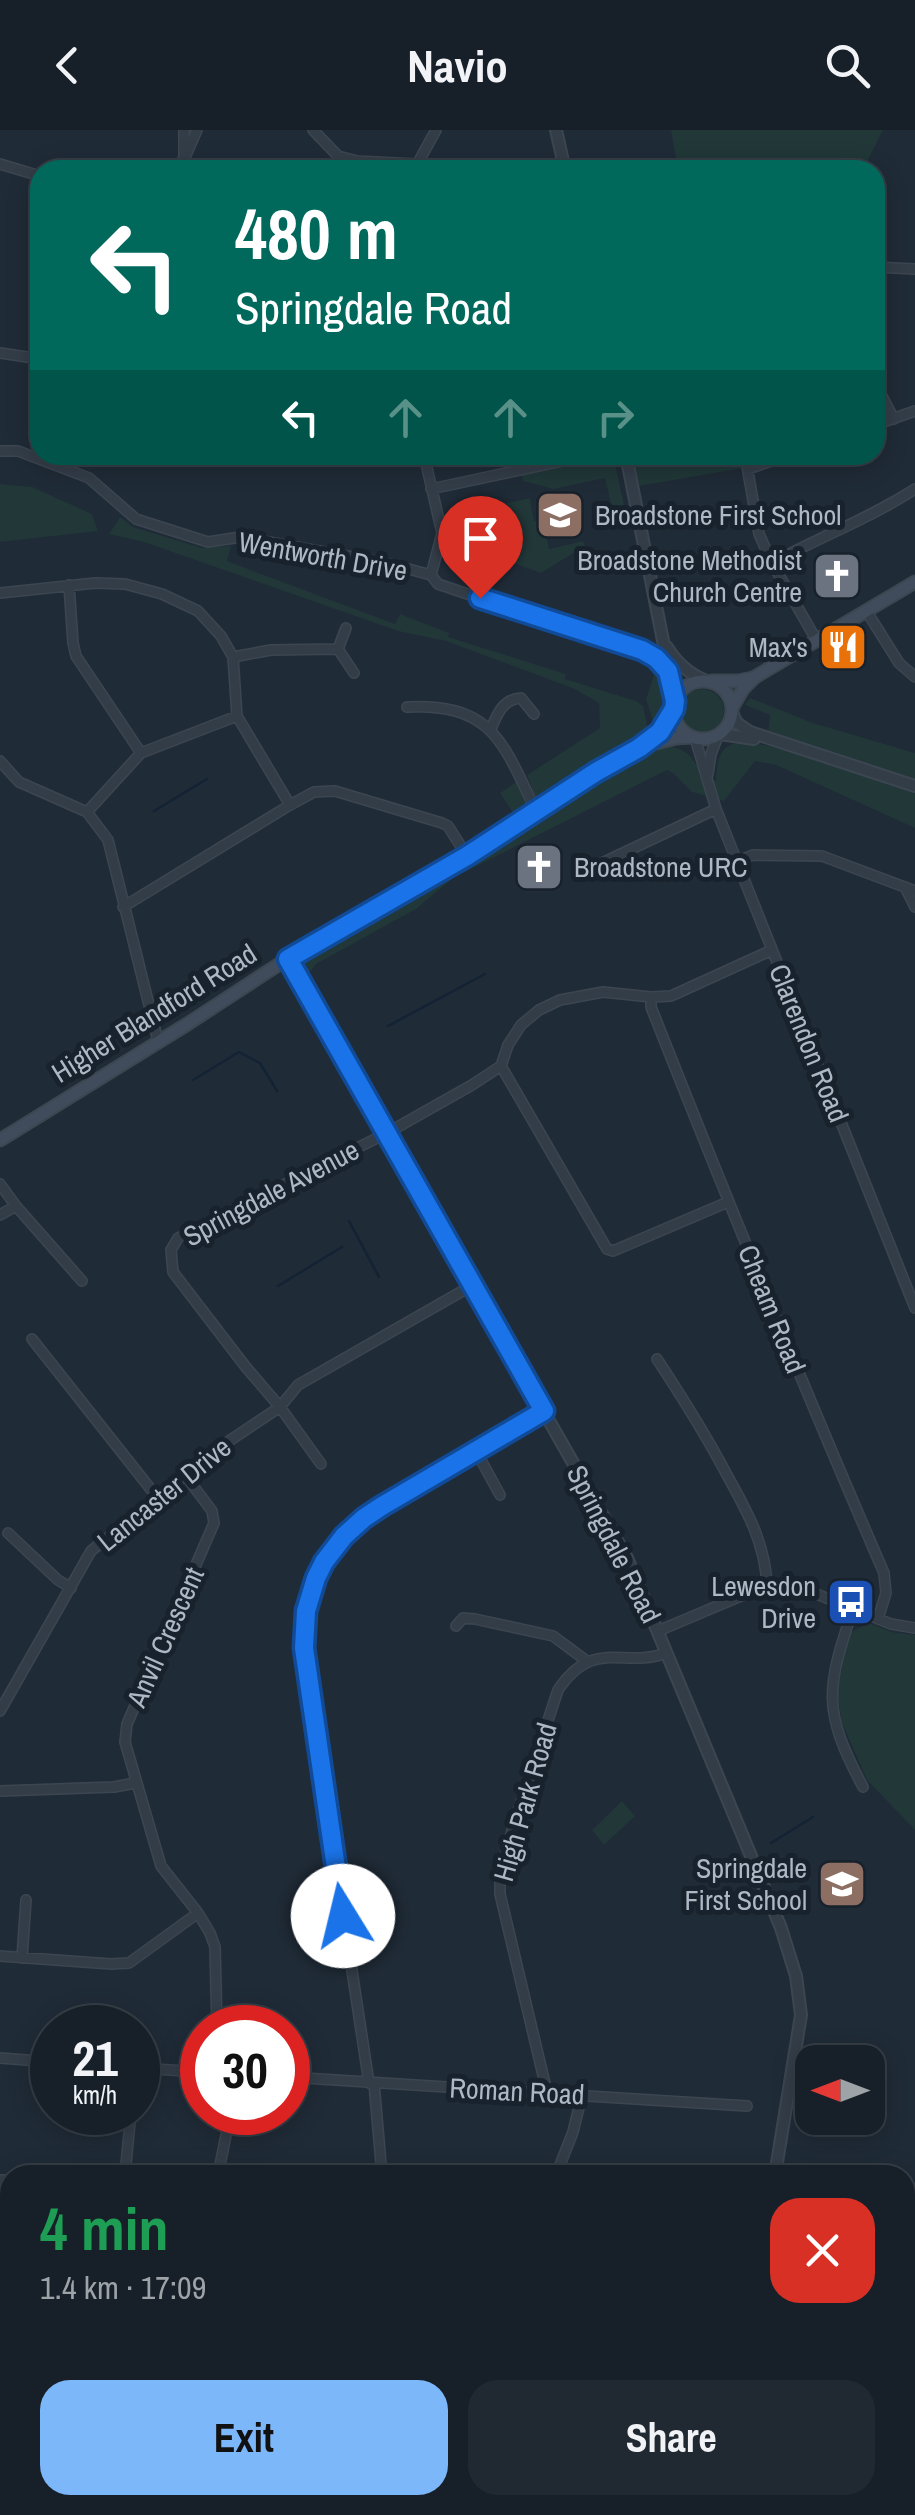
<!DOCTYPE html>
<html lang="en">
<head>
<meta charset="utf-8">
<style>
  :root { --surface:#172029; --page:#202831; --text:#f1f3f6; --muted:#9ea3a8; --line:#363e46; --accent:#7cb7fa }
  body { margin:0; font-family:"Archivo Narrow",sans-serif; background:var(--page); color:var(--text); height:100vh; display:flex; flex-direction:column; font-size:38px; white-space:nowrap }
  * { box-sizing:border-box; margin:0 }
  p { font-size:32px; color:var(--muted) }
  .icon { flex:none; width:55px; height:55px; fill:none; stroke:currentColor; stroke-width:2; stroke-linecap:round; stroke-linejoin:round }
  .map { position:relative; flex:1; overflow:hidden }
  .sheet { position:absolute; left:0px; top:2035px; width:915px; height:350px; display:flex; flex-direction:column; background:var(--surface); border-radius:30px 30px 0 0; box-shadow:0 5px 25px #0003,0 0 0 2px var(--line) }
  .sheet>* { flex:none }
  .hud { position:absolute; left:30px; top:30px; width:855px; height:305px; border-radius:30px; box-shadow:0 5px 25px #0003,0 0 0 2px var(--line); background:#00695c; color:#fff; overflow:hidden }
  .needle { width:65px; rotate:270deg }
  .buttons { position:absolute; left:795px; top:1915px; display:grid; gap:20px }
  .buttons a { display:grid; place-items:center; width:90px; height:90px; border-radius:20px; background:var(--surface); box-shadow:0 5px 25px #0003,0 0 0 2px var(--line); font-size:50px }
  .speed { position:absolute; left:30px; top:1875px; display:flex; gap:20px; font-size:50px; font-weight:700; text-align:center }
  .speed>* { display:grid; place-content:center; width:130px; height:130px; border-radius:50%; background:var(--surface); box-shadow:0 5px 25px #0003,0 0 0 2px var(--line); line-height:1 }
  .speed small { font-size:25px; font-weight:400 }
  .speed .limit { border:15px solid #d22; background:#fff; color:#111 }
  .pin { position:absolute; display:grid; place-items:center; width:85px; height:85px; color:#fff; margin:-102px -42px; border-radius:50% 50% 50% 0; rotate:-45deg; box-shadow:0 0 10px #0007 }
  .pin .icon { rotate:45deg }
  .me { position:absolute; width:110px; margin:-55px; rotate:351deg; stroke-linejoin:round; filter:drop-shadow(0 0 8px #0008) }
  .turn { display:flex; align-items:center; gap:35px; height:210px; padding:0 40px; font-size:45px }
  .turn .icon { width:130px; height:130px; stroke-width:2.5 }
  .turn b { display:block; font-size:70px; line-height:85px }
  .lanes { display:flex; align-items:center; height:95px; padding:0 40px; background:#0003; justify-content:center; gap:50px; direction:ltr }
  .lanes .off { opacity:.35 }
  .round { display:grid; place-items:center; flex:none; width:105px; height:105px; border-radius:30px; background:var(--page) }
  .head { display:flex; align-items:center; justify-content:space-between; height:170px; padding:0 40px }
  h1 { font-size:60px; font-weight:700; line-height:75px; color:#1e9e55 }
  .primary-button { display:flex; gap:20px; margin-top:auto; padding:20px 40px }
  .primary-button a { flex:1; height:115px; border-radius:30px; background:var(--accent); color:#111; font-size:40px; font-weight:700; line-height:115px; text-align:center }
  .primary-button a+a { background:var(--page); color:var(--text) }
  header { display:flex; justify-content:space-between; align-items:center; height:130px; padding:0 40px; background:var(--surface); font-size:45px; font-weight:700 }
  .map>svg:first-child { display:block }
  .green { fill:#213738 }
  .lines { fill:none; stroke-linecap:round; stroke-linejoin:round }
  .stream { stroke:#132334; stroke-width:2.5 }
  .minor-casing { stroke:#3c4651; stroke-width:12 }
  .tertiary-casing { stroke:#3c4651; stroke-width:14 }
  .secondary-casing { stroke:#3c4651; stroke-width:15 }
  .minor { stroke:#333d48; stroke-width:9 }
  .tertiary { stroke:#333d48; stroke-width:10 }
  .secondary { stroke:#404c5b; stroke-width:11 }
  .route-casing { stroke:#114b97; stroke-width:25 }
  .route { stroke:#1a73e8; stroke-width:18 }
  .labels { text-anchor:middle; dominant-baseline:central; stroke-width:10; stroke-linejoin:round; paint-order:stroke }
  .poi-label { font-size:28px; fill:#adb8c5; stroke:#18222c; text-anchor:end }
  .street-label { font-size:28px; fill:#adb8c5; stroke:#18222c }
</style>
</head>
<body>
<header><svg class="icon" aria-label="back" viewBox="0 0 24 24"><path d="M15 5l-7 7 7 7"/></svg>Navio<svg class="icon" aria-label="search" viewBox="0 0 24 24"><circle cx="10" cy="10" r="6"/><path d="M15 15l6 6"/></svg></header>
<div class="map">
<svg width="915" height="2385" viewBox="0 0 915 2385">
  <rect width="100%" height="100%" fill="#1f2b37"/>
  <!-- green -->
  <path class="green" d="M671 0H883L868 30V40H678Z
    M601 325H613L626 384 614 386 605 348 554 359 523 351 521 343Z
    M633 325H741L743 338 639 356Z
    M0 354 32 357 92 384 98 401 0 412Z
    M530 368 534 391 543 390 549 419 583 411 585 416 541 443 450 410 451 397 494 389V386L505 385 504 374Z
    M120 387 133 397 202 418 231 416 227 431 395 494 400 484 449 503 448 507 566 544 565 549 636 571 643 576 648 600 659 614C690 619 692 625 705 652L716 651C717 636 717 617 736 613 766 607 881 651 915 663V698L776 635 755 631 724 671 692 662 673 643 667 640 453 748 416 779 316 834 306 847 298 836 306 823 521 695 500 663 516 652 522 661 532 658 527 645 600 598 599 573 575 559 446 511 398 501 144 412 109 404Z
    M657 536C669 553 664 579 654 595L646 569Z
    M680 581a22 22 0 1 1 44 0a22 22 0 1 1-44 0Z
    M750 568 813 593 915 623V651L768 604 770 585 745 575Z
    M869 1493 892 1502 915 1505V1700L867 1650 842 1593 837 1561 849 1503Z
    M622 1671 635 1686 604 1715 592 1700Z"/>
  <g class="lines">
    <!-- stream -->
    <path class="stream" d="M154 681 207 649
      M388 896 485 844
      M193 950 239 922 260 933 277 961
      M349 1091 379 1147
      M278 1156 342 1117
      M771 1713 813 1687"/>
    <!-- minor casing -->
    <g class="minor-casing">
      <path id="minor" d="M313 0 338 26 346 40
        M186 25 197 0
        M338 26 357 31 417 34
        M0 34 40 46
        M178 40 184 27V0
        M414 40 436 0
        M875 137 915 139
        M0 223 40 229
        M875 253 894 289
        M875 295 915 281
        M0 321H18L89 348 136 389 208 412 241 407 386 433 431 445
        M424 325 442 403 431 445
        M745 325 759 404 772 433 817 511
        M748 339 789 325
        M431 359 590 325
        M772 433C820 407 870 388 915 359
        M431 445 438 454 547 491 642 519 656 528 668 541
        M69 455 73 513 76 526 141 623
        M0 463 95 453 125 454 162 464 198 481 221 506 233 527 237 586 290 675
        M867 482 899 533 915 547
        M338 519 354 543
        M233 527 271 520 338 519 346 498
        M407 577C493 573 503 613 536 681
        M491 599C497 584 503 569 521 568L534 584
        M695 608 716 679 915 1178
        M0 631 19 652 87 682 108 710 158 911
        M708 644 711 624 718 606
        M87 682 141 623 237 586
        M738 731 753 725 822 726 915 761
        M585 741 716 679
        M905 757 915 777
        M123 777 290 675 314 662 335 661 442 693 448 696 467 726
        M651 867V877C726 1067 803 1256 884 1443L886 1463 878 1489
        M501 936 607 1119 613 1121 728 1072
        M0 1054 16 1076 82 1151
        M0 1085 16 1076
        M32 1209 157 1367
        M657 1229C682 1267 706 1305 727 1345 747 1381 765 1413 767 1455
        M476 1321 500 1365
        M321 1334 280 1277 245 1236 173 1142 171 1120 178 1108 387 1003 472 955 501 936 508 915 521 895 539 880 560 870 603 862 651 867 671 866 772 820
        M185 1345 212 1381 214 1393 127 1594 125 1612 161 1736 198 1783 210 1803 215 1817 217 1898
        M8 1403 58 1450 71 1458
        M853 1479C826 1559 822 1580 863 1657
        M456 1496 463 1488 475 1489 553 1506 588 1532
        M658 1501 767 1455 787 1456 809 1461 891 1494 915 1498
        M0 1581 91 1421 223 1315 280 1277 298 1255 473 1155
        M0 1661 114 1657 135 1653
        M0 1826 111 1834 129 1833 198 1783
        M22 1828 26 1770
        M0 1928 52 1932
        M138 1938 202 1942
        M288 1947 747 1976
        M369 1953 307 1543C300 1472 311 1437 364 1388L544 1281
        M374 1953 382 2045
        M547 1962 500 1764V1747L514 1693 558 1560C594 1507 622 1539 667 1523
        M125 2045 131 1982
        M218 2045 226 2005
        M556 2045 573 2002 582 1965
        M0 2050H10
        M905 2061 915 2063
        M0 2152 10 2153
        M905 2152H915
        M0 2255 10 2256
        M0 2368 10 2350
        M44 2375 61 2385
        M199 2385 200 2384
        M377 2385 380 2375
        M519 2385 532 2378"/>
    </g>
    <!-- tertiary casing -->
    <g class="tertiary-casing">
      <path id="tertiary" d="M556 0 565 40
        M626 325 675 571
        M667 517C676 532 688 543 704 550
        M732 583 737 593 750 602 915 656
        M720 604 754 609
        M287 829 627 1428 781 1798 796 1846 801 1885 775 2045
        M716 2385 718 2375"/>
    </g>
    <!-- secondary casing -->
    <g class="secondary-casing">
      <path id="secondary" d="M674 580a29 29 0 1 1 58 0a29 29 0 1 1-58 0Z
        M712 551H738L753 548
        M732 578 743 559 755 547 915 452
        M648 615 676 608 692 607
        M0 1010 189 893 287 829 467 726 595 642 639 618 660 602 674 579"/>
    </g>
    <!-- minor -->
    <use href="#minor" class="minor"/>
    <!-- tertiary -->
    <use href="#tertiary" class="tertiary"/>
    <!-- secondary -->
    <use href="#secondary" class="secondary"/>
  </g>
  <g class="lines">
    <!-- route casing -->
    <g class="route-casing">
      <path id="route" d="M343 1786 304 1518 306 1481 316 1448 324 1432 344 1406 364 1388 382 1376 544 1281 288 829 467 726 596 642 639 618 660 602 674 579 675 571 668 541 656 528 642 520 480 468"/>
    </g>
    <!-- route -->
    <use href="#route" class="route"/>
  </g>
  <!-- icons -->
  <defs>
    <g id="school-square" transform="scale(2.5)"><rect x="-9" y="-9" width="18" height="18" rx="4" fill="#8d6e63" stroke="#18222c"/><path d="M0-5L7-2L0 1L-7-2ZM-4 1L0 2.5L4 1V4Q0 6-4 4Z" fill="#fff"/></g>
    <g id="church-square" transform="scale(2.5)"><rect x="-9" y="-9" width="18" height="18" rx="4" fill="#6b7280" stroke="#18222c"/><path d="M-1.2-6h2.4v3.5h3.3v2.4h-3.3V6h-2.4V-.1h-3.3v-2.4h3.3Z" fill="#fff"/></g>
    <g id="restaurant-square" transform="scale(2.5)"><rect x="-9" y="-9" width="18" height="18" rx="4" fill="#e8710a" stroke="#18222c"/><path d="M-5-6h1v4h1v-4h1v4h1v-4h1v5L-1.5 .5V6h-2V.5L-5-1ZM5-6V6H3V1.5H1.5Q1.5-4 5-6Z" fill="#fff"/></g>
    <g id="bus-square" transform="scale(2.5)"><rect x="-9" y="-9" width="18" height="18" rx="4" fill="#1a4fb4" stroke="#18222c"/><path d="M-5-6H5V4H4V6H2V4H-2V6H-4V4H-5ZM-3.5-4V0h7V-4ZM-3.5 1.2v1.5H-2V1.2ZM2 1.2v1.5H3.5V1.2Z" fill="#fff"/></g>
  </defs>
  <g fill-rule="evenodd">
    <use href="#school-square" x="560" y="385"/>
    <use href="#church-square" x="837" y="446"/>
    <use href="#restaurant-square" x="843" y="517"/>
    <use href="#church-square" x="539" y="737"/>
    <use href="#bus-square" x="851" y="1472"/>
    <use href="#school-square" x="842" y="1754"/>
  </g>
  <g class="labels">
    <!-- poi labels -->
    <g class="poi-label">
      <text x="595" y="385" text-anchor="start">Broadstone First School</text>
      <text x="802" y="430">Broadstone Methodist<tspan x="802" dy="32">Church Centre</tspan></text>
      <text x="808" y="517">Max's</text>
      <text x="574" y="737" text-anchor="start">Broadstone URC</text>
      <text x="816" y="1456">Lewesdon<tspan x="816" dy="32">Drive</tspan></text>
      <text x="807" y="1738">Springdale<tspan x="807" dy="32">First School</tspan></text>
    </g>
    <!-- street labels -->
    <g class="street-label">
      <text transform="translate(323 426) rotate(10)">Wentworth Drive</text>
      <text transform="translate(154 883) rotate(-32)">Higher Blandford Road</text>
      <text transform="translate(809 913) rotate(68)">Clarendon Road</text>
      <text transform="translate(271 1063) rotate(-28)">Springdale Avenue</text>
      <text transform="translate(772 1179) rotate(68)">Cheam Road</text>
      <text transform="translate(164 1364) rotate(-39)">Lancaster Drive</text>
      <text transform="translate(614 1414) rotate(63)">Springdale Road</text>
      <text transform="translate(165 1507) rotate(-66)">Anvil Crescent</text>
      <text transform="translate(525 1672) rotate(-74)">High Park Road</text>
      <text transform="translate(517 1961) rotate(3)">Roman Road</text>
    </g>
  </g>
</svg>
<div class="buttons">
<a><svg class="needle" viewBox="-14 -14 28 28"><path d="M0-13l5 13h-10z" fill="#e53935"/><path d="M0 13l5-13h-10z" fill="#9ea3a8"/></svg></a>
</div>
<div class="speed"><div>21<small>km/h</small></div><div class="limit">30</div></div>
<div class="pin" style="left:480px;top:468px;background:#d93025"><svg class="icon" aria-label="arrive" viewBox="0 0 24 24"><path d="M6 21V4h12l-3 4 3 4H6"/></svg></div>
<svg class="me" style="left:343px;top:1786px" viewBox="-20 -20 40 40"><circle r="19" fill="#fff"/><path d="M0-13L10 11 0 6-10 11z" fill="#1a73e8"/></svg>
<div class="hud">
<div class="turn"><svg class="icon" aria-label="left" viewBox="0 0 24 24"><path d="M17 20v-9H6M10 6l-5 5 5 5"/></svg><div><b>480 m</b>Springdale Road</div></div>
<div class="lanes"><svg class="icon" aria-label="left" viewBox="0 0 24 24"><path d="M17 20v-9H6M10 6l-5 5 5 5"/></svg><svg class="icon off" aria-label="ahead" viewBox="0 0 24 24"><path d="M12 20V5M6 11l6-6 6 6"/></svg><svg class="icon off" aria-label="ahead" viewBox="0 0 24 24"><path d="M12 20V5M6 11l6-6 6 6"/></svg><svg class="icon off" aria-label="right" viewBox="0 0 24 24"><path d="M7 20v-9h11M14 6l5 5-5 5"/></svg></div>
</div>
<section class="sheet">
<div class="head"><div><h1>4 min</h1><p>1.4 km · 17:09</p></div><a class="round" style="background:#d93025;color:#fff"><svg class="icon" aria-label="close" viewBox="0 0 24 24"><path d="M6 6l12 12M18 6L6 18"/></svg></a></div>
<div class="primary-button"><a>Exit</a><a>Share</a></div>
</section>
</div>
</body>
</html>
